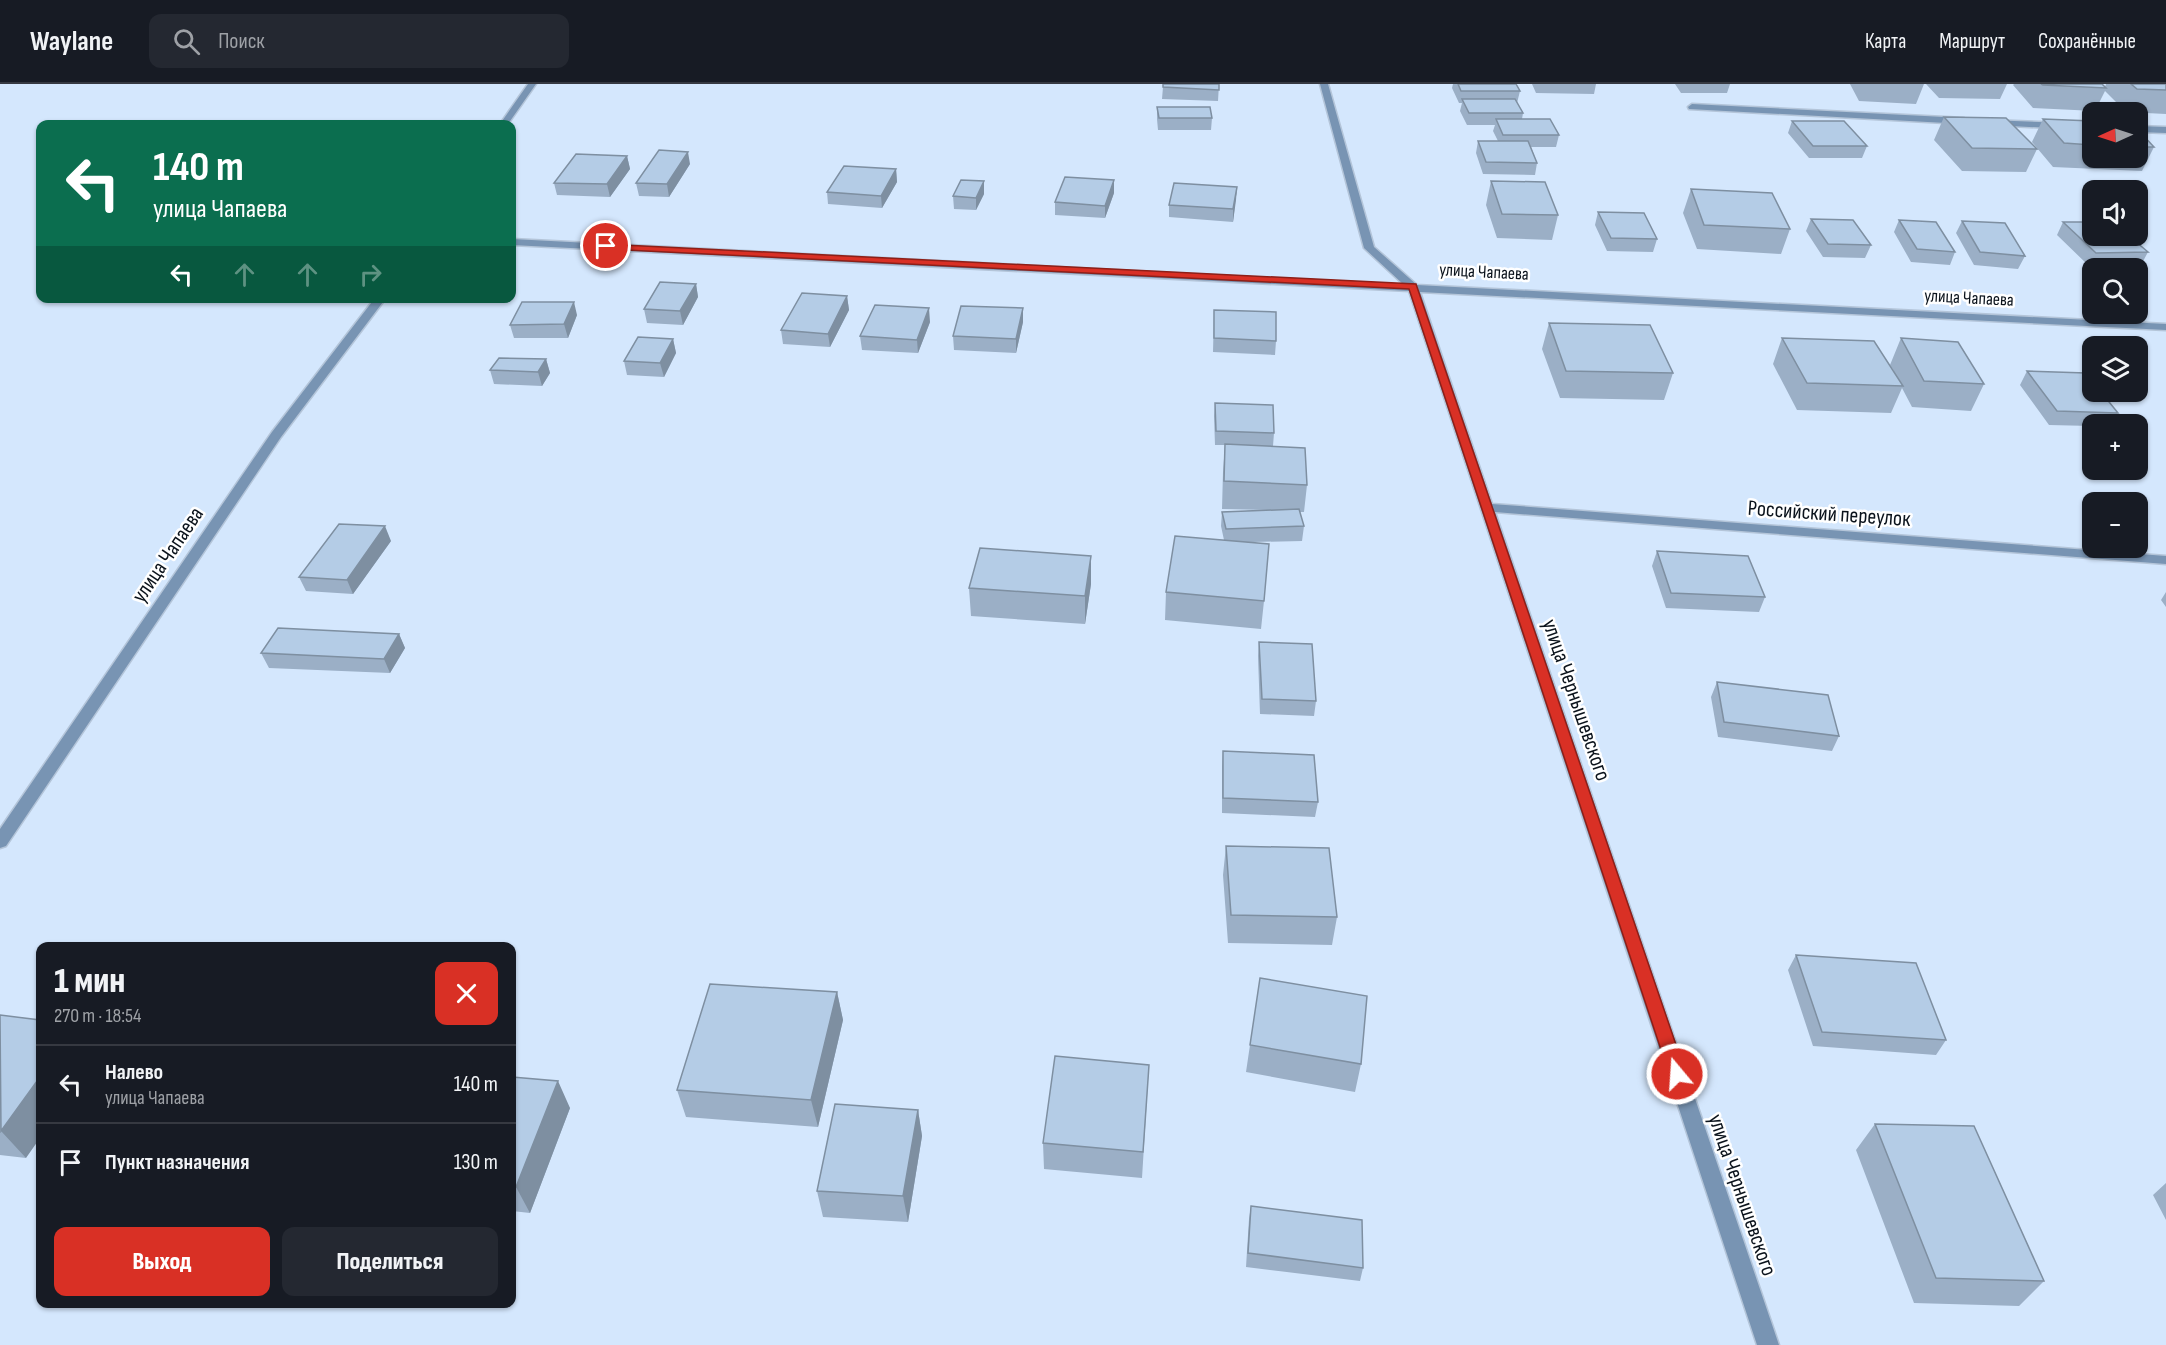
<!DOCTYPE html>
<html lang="ru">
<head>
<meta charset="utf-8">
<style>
  :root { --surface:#171b24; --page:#242831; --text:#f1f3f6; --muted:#9ea1a6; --line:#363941; --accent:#d93025 }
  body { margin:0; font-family:"Sofia Sans Condensed",sans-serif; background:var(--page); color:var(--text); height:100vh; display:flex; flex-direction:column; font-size:22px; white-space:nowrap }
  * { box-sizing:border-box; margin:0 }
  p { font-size:20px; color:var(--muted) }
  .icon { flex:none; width:33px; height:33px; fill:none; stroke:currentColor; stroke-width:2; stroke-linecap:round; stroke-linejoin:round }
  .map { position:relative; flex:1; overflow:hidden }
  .drawer { position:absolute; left:36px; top:858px; width:480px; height:366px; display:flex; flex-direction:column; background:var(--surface); border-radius:12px; box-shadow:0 2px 4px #0004 }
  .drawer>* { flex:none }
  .top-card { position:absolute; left:36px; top:36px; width:480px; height:183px; border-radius:12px; box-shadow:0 2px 4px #0004; background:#0b6e4f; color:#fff; overflow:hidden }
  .needle { width:39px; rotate:267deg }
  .buttons { position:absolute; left:2082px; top:18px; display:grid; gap:12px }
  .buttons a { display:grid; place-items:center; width:66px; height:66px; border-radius:12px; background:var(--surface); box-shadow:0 2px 4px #0004; font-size:30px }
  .pin { position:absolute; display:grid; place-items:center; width:51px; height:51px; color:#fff; margin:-26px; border:3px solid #fff; border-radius:50%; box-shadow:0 2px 6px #0007 }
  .me { position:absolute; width:66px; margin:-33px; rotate:342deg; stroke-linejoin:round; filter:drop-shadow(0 0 4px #0008) }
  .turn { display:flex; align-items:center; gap:21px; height:126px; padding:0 18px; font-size:27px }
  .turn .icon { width:78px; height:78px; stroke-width:2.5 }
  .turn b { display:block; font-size:42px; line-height:51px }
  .lanes { display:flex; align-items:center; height:57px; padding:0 18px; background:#0003; justify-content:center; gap:30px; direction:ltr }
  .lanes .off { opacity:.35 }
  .round { display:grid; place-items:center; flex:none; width:63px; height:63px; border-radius:12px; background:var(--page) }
  .overview { display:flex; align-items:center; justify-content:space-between; height:102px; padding:0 18px }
  h1 { font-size:36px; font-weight:800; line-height:45px }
  .primary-button { display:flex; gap:12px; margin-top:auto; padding:12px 18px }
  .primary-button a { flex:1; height:69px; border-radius:12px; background:var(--accent); color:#fff; font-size:24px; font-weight:800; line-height:69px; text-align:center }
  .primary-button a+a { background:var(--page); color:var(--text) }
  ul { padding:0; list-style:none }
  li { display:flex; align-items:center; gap:18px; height:78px; padding:0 18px; border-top:2px solid var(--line) }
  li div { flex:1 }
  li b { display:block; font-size:22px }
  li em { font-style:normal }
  header { display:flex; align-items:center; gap:36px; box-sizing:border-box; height:84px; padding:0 30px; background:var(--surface); border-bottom:2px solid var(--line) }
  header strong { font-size:28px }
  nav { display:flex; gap:33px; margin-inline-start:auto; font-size:21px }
  .search { width:420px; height:54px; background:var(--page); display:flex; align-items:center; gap:15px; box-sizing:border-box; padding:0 21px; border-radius:12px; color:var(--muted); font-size:22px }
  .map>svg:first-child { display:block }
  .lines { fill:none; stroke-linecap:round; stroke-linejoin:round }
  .minor-casing { stroke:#b4c5d9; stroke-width:3 }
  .minor { fill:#7894b3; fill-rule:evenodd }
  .wall { fill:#9bafc6 }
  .shaded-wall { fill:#7e8fa1 }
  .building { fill:#b4cce6; stroke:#7e8fa1; stroke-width:1.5 }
  .route { fill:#d93025; stroke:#8d1f18; stroke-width:1.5 }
  .labels { text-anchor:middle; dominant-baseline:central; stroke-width:5; stroke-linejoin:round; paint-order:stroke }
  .far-street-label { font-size:18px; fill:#0b131c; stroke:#fff }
  .street-label { font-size:22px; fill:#0b131c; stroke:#fff }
</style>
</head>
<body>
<header>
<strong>Waylane</strong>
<div class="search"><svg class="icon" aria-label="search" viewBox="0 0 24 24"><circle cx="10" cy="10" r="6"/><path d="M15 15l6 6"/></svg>Поиск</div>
<nav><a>Карта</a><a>Маршрут</a><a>Сохранённые</a></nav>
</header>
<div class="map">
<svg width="2166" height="1261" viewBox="0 0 2166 1261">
  <rect width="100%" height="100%" fill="#d4e7fd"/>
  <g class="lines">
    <!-- minor casing -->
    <g class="minor-casing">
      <path id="minor" d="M528 0H536L508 40H500Z
        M1320 0H1328L1374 163 1417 201 2166 240V246L1420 208 1492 420 2166 472V480L1495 428 1779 1261H1757L1409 207 512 161V155L1404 201 1364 164Z
        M1692 20 1964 34 1968 37 1964 40 1689 25 1688 23Z
        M1988 36 2092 40V46L1991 41 1988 40Z
        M2138 42 2166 43V49L2138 48Z
        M375 214H386L281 353 6 762 0 764V745L272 348Z"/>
    </g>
    <!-- minor -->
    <use href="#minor" class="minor"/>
  </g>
  <!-- wall -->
  <path class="wall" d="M1219 0 1218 17 1162 15 1163 3Z
    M1453 0H1516L1520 7 1517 19 1523 29 1522 35 1559 51 1556 63H1531L1537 79 1535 91 1483 90 1476 69 1478 57H1498L1493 47 1495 41H1467L1460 27 1462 19H1459L1452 4Z
    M1532 0H1596L1594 10 1536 9Z
    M1675 0H1730L1727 9H1681Z
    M1850 0H1924L1916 20 1859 17Z
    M1926 0H2007L2000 15 1939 14Z
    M2014 0H2102L2105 3 2106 0H2166V30L2126 28 2105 7 2095 27 2033 24 2013 1Z
    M1157 23 1212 34 1211 46H1158L1157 35Z
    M1944 33 2037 65 2026 88 1962 87 1934 56Z
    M2043 35 2092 37V74H2138V46L2154 63 2142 87 2053 83 2032 58Z
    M1792 37 1867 62 1862 74H1809L1788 49Z
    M627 72 630 85 610 113 557 111 554 99Z
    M690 80 669 113 639 112 636 99Z
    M896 85 897 98 882 124 828 120 827 108Z
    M984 97V110L976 126 954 125 953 112Z
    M1491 97 1558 131 1552 156 1497 154 1486 121Z
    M1237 103 1233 138 1169 133V121Z
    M1691 105 1790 145 1781 170 1697 165 1683 129Z
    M1114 109 1105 134 1055 131V118Z
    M1598 128 1657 155 1653 168 1607 167 1595 141Z
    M1811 135 1871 161 1865 174 1823 173 1806 147Z
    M1899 136 1955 168 1950 181 1911 178 1894 148Z
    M1962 137 2025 172 2018 185 1974 181 1956 149Z
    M2063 138 2148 168 2141 181 2089 182 2057 151Z
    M696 200 698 213 683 241 647 239 644 225Z
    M847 212 849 226 830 263 783 260 781 246Z
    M1023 224V238L1016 269 954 266 953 252Z
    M1214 226 1276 257 1275 271 1213 268Z
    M577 231 568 254H514L510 241Z
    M930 238 918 269 862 266 860 252Z
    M1549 239 1673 289 1664 316 1560 314 1542 265Z
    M1782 254 1894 287 1890 281 1901 254 1984 300 1971 327 1912 323 1902 304 1891 329 1797 326 1773 280Z
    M673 255 676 269 664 293 627 291 624 277Z
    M546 275 550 289 542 302 494 300 490 286Z
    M2027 287 2118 329 2111 340H2092V342L2049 341 2020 301Z
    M1215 319 1274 349 1273 362 1307 401 1304 428H1300L1304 442 1302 457 1253 458 1264 517 1261 545 1165 536 1166 508 1224 456 1221 442 1222 428 1267 426 1222 425 1223 388 1225 361H1215L1214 332Z
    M391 457 353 510 306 507 299 493Z
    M1657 467 1765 513 1759 528 1666 524 1652 482Z
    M1091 500 1085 540 971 532 969 504Z
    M2166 508V523L2161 516Z
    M399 550 405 564 390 589 269 584 261 569Z
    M1259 558 1316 617 1314 632 1260 630 1258 572Z
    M1717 598 1839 652 1832 667 1718 653 1711 613Z
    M1223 667 1318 718 1315 733 1222 729V682Z
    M1226 762 1337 833 1332 861 1228 859 1223 791Z
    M1796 871 1946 956 1936 971 1813 962 1788 886Z
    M837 908 843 936 818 1043 686 1033 677 1006Z
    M0 931 26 1074 0 1071Z
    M1250 961 1361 980 1355 1008 1246 988Z
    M1149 981 1142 1094 1044 1085 1043 1059Z
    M512 993 570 1024 530 1129 512 1127Z
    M918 1026 922 1052 908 1138 823 1133 817 1107Z
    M1875 1040 2044 1197 2019 1222 1914 1219 1856 1066Z
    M2166 1099V1136L2153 1111Z
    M1251 1122 1363 1184 1360 1197 1246 1183 1249 1135Z"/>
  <!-- shaded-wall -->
  <path class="shaded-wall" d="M688 68 690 80 669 113 667 100Z
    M627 72 630 85 610 113 607 100Z
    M896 85 897 98 882 124 881 112Z
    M1114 96V109L1105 134V122Z
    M984 97V110L976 126V114Z
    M1237 103 1236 116 1233 138V125Z
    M696 200 698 213 683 241 680 227Z
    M847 212 849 226 830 263 828 250Z
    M574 218 577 231 568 254 564 240Z
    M929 224 930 238 918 269 917 256Z
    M1023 224V238L1016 269V255Z
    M673 255 676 269 664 293 660 279Z
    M546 275 550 289 542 302 538 288Z
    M385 442 391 457 353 510 347 496Z
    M1091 472V500L1085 540V512Z
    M399 550 405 564 390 589 384 575Z
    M837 908 843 936 818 1043 811 1016Z
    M40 993V1054L26 1074 1 1047Z
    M558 997 570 1024 530 1129 516 1103Z
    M918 1026 922 1052 908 1138 903 1112Z"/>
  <!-- building -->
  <path class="building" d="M1163 0H1219V6L1163 3Z
    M1458 0H1516L1520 7H1461Z
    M2041 0H2102L2106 4 2043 1Z
    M2131 0H2166V6L2137 5Z
    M1462 15H1515L1523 29H1469Z
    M1157 23H1210L1212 34H1159Z
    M1944 33 2006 34 2037 65 1972 64Z
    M1496 35H1550L1559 51H1503Z
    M2043 35 2092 37V61L2064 59Z
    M1792 37H1844L1867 62H1813Z
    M2138 46 2154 63H2138Z
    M1478 57H1528L1537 79 1486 78Z
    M659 66 688 68 667 100 636 99Z
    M576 70 627 72 607 100 554 99Z
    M844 82 896 85 881 112 827 108Z
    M1065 93 1114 96 1105 122 1055 118Z
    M961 96 984 97 976 114 953 112Z
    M1491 97 1545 98 1558 131 1502 130Z
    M1174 99 1237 103 1233 125 1169 121Z
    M1691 105 1772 109 1790 145 1704 141Z
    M1598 128 1644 129 1657 155 1611 154Z
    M1811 135 1853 136 1871 161 1828 160Z
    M1899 136 1936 138 1955 168 1917 165Z
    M1962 137 2005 139 2025 172 1980 168Z
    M2063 138H2092V152H2129L2148 168 2096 169Z
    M660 198 696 200 680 227 644 225Z
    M802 209 847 212 828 250 781 246Z
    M522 218H574L564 240 510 241Z
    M875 221 929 224 917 256 860 252Z
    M961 222 1023 224 1016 255 953 252Z
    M1214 226 1276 228V257L1214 254Z
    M1549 239 1650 241 1673 289 1566 287Z
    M638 253 673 255 660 279 624 277Z
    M1782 254 1874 257 1903 302 1807 299Z
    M1901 254 1958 258 1984 300 1924 297Z
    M499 274 546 275 538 288 490 286Z
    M2027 287 2086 289 2092 297V308H2101L2118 329 2057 327Z
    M1215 319 1273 321 1274 349 1216 347Z
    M1225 360 1305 364 1307 401 1224 397Z
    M1299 425 1304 442 1226 445 1222 428Z
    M339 440 385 442 347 496 299 493Z
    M1175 452 1269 460 1264 517 1166 508Z
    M980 464 1091 472 1085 512 969 504Z
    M1657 467 1748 472 1765 513 1671 509Z
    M278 544 399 550 384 575 261 569Z
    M1259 558 1312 560 1316 617 1262 615Z
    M1717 598 1828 611 1839 652 1724 638Z
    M1223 667 1314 671 1318 718 1223 714Z
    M1226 762 1329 764 1337 833 1231 831Z
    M1796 871 1916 879 1946 956 1822 948Z
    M1260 894 1367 912 1361 980 1250 961Z
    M710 900 837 908 811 1016 677 1006Z
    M0 931 40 936V993L1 1047Z
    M1055 972 1149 981 1143 1068 1043 1059Z
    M512 993 558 997 516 1103 512 1102Z
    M835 1020 918 1026 903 1112 817 1107Z
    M1875 1040 1974 1042 2044 1197 1936 1194Z
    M1251 1122 1362 1136 1363 1184 1248 1169Z"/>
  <!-- route -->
  <path class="route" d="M603 160 1416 200 1686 990 1683 995 1677 997 1671 995 1669 990 1409 205 606 165 603 164Z"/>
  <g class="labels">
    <!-- far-street labels -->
    <g class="far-street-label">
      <text transform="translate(1484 188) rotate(3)">улица Чапаева</text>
      <text transform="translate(1969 214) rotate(3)">улица Чапаева</text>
    </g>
    <!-- street labels -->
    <g class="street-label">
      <text transform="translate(1829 430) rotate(4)">Российский переулок</text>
      <text transform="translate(168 471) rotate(-56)">улица Чапаева</text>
      <text transform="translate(1576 616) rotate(71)">улица Чернышевского</text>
      <text transform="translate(1742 1111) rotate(71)">улица Чернышевского</text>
    </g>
  </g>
</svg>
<div class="buttons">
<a><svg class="needle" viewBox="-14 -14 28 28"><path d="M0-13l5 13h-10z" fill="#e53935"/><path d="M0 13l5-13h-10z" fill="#9ea1a6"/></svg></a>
<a><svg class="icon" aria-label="sound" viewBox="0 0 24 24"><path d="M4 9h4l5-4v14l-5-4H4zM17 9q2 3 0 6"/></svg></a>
<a><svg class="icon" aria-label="search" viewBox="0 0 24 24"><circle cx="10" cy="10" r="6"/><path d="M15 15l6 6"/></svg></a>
<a><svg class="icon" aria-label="layers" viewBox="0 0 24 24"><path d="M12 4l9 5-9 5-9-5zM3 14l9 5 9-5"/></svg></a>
<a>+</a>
<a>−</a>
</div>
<div class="pin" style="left:606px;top:162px;background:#d93025"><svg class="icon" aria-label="arrive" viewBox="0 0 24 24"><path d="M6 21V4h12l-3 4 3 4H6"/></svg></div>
<svg class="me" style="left:1677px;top:990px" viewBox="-20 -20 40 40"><circle r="17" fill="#d93025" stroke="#fff" stroke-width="3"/><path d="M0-11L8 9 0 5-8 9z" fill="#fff"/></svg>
<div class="top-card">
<div class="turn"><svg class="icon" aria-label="left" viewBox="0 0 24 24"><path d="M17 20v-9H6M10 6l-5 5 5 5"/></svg><div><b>140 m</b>улица Чапаева</div></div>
<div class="lanes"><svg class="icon" aria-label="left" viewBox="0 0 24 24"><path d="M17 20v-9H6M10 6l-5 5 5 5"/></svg><svg class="icon off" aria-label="ahead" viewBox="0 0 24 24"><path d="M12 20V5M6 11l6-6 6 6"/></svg><svg class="icon off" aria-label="ahead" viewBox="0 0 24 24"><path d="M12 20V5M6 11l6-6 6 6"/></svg><svg class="icon off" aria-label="right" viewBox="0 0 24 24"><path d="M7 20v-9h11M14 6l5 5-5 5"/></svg></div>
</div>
<section class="drawer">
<div class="overview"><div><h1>1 мин</h1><p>270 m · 18:54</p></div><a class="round" style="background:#d93025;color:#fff"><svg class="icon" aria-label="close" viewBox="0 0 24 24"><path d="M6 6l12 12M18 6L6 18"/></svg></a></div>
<ul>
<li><svg class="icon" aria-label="left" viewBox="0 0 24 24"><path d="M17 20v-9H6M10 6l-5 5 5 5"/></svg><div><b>Налево</b><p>улица Чапаева</p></div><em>140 m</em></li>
<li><svg class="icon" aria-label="arrive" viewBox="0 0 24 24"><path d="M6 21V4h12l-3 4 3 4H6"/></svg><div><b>Пункт назначения</b></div><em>130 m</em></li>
</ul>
<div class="primary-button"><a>Выход</a><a>Поделиться</a></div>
</section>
</div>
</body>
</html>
